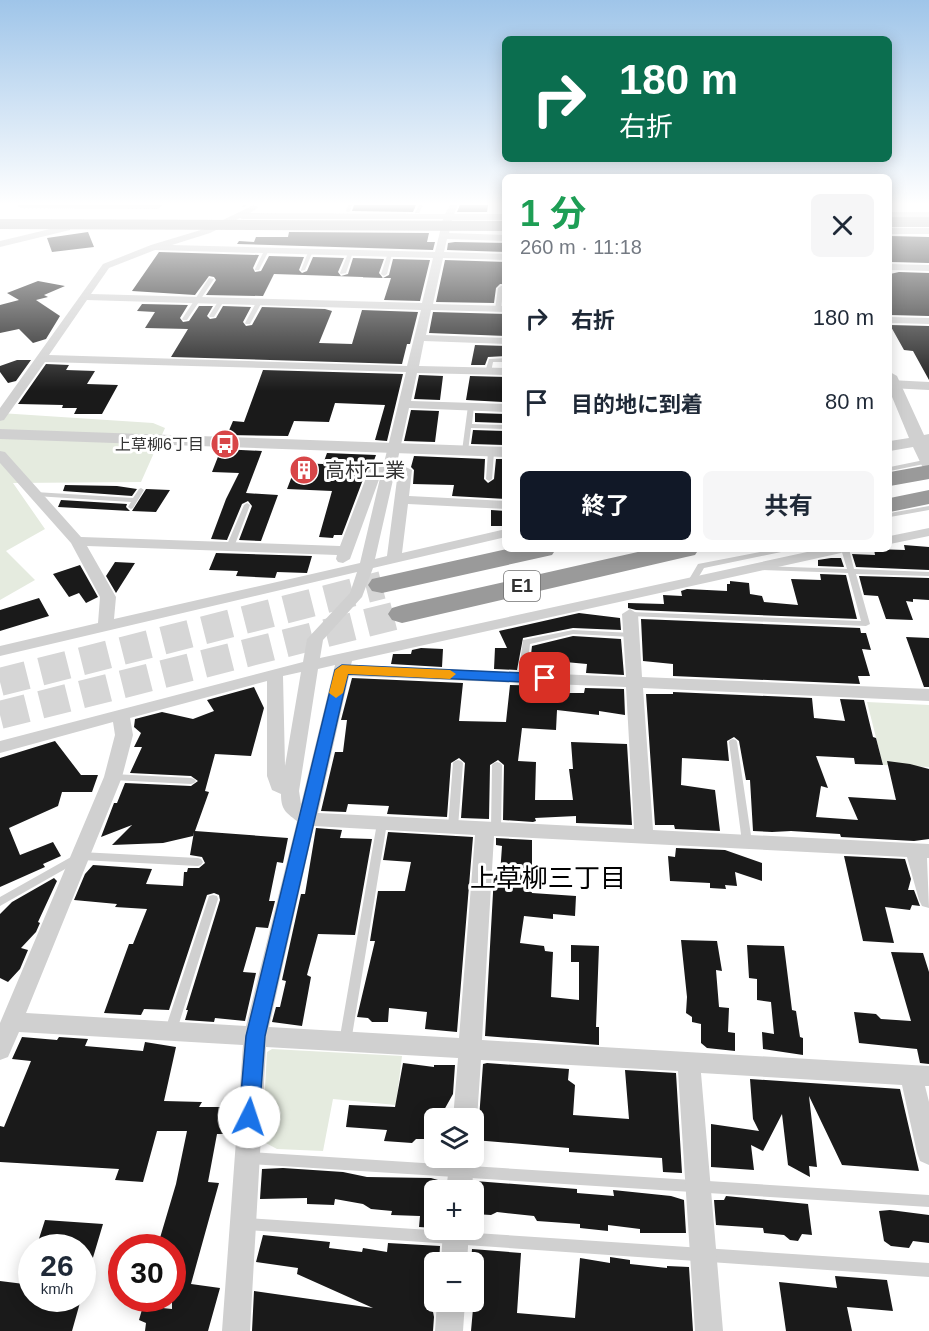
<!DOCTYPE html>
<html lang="ja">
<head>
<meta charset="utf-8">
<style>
  :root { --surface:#fff; --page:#f6f6f7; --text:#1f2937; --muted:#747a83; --accent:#111827 }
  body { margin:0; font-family:Arial,"Noto Sans JP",sans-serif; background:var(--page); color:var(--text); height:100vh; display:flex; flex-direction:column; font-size:22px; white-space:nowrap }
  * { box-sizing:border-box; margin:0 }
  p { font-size:20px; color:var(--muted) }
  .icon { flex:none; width:33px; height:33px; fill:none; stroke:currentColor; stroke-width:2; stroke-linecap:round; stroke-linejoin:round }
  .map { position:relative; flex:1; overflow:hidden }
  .drawer { position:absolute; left:502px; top:174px; width:390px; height:378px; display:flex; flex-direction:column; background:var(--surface); border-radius:9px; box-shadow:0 3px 15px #0003 }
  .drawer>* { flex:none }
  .top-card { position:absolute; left:502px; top:36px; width:390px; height:126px; border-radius:9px; box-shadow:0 3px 15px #0003; background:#0b6e4f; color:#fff; overflow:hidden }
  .tools { position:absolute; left:424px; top:1108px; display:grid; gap:12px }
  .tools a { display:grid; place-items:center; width:60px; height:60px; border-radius:9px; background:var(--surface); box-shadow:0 3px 15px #0003; font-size:30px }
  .speed { position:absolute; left:18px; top:1234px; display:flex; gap:12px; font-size:30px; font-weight:700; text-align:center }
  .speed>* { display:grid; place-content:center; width:78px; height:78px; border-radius:50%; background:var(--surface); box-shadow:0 3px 15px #0003; line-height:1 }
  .speed small { font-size:15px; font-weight:400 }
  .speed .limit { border:9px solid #d22; background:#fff; color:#111 }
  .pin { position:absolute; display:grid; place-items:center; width:51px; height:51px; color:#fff; margin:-26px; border-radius:12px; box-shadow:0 3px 9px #0006 }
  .me { position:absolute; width:66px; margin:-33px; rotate:4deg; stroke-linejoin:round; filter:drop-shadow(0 0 4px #0008) }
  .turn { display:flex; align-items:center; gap:21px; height:126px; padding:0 18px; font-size:27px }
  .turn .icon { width:78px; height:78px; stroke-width:2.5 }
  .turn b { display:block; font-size:42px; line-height:51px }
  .round { display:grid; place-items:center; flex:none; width:63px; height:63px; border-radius:9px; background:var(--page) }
  .head { display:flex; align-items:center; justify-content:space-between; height:102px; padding:0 18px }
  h1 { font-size:36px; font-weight:700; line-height:45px; color:#1e9e55 }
  .action { display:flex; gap:12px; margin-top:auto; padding:12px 18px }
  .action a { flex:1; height:69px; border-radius:9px; background:var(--accent); color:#fff; font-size:24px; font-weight:700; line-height:69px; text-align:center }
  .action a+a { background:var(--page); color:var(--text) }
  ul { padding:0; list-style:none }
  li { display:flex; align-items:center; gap:18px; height:84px; padding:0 18px }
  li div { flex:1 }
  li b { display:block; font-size:22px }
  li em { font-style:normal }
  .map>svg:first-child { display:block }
  .green { fill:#e5ebdf }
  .building { fill:#1a1a1a }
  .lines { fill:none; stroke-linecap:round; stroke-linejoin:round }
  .motorway-tunnel { stroke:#d6d6d6; stroke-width:28; stroke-dasharray:28 14; stroke-linecap:butt }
  .service { fill:#d0d0d0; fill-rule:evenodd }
  .minor { fill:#d0d0d0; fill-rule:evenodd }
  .tertiary { fill:#d0d0d0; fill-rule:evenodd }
  .trunk { fill:#a2a2a2; fill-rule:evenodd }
  .motorway { fill:#9a9a9a; fill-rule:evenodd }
  .route { fill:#1a73e8; stroke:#114b97; stroke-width:1.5 }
  .slow { fill:#f59e0b }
  .labels { text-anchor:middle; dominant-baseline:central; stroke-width:6; stroke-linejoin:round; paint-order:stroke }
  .far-poi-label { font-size:16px; fill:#333; stroke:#fff; text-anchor:end }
  .shield { fill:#fff; stroke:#707070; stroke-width:1.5 }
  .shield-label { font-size:18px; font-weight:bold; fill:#333 }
  .poi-label { font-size:20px; fill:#333; stroke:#fff; text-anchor:start }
  .near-neighbourhood-label { font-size:26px; fill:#000; stroke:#fff }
</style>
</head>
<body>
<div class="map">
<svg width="929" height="1331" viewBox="0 0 929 1331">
  <rect width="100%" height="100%" fill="#fff"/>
  <!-- green -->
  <path class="green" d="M0 413 153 423 165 428 141 482 13 483 45 529 6 551 35 580 0 600Z
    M867 702 929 705V767L883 765Z
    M272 1049 402 1056 396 1105 333 1099 323 1151 277 1149 262 1141 267 1052Z"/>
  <!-- building -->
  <path class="building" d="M354 205H416L413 212 352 211Z
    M460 205H488L487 212H457Z
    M88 232 94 247 52 252 47 238Z
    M289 232 429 233 427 242H435L433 250 237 244 239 241 254 242 256 237H288Z
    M890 236 929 237V263L892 262 890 257Z
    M455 242 506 243V252L447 250 448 243Z
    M159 252 259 255 253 268 255 272 261 271 269 256 304 257 299 270 302 273 307 271 313 257 344 258 338 272 341 276 348 274 353 258 384 259 379 273 383 278 389 275 393 259 430 260 420 301 384 300 391 278 305 275 274 274 263 296 206 295 216 280 214 277 209 276 195 295 132 291Z
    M445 260 506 262V284H500L496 288 494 303 436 302Z
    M899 272 929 273V316L890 315V274Z
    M38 281 65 286 44 295 48 297 36 300 60 316 46 339 33 343 19 329 0 333V305L19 300 7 293Z
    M142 304 188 305 180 318 183 322 189 321 199 306H213L207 316 210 319 216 318 223 306 251 307 243 322 246 326 252 325 262 307 325 309 332 311 319 343 352 344 362 310 418 312 410 344H407L402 364 171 357 188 329 145 328 155 312 137 311Z
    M433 312 506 314V336L429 333Z
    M890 325 929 326V380L913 351 904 350Z
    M475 345 506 346V356L488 357 485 365H471Z
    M17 360H31L16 381 8 383 0 372V366Z
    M46 364 69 365 66 370 95 371 87 384 118 385 102 414H74L77 408H62L63 405 18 404Z
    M263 370 403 374 387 441 375 440 385 405 335 403 329 422 294 421 288 436 227 435 233 421 244 422Z
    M419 375 443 376 440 400 414 399Z
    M470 376 506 377V396L502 395 503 402 466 400Z
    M411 410 439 411 435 442 404 441Z
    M475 413 505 414 506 418 504 423 475 422Z
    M473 430 504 431V445L471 444Z
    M221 449 262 451 246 493 278 495 261 541 239 540 252 506 248 501 242 504 227 540 211 539 226 499 239 473 212 472Z
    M327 453 376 455 372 466 367 469 342 535H334L333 538 319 537 332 491 287 489 297 463 323 464Z
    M414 456 485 459 484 479 488 483 494 479 496 459H506V499L452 496 454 485 413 484 414 470 411 467Z
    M65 485 117 486 137 489 132 496 63 491Z
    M146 489 170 490 156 512 132 511Z
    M61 500 127 504 126 507 130 511 58 507Z
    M491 510 506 511V526H491Z
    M904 545 929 547V570L856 567 852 554 875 555 874 549 905 550Z
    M216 553 312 556 307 573 277 572 275 578 236 576 238 571 209 570Z
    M831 558H841L844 567 818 566V560Z
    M115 562 135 563 116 593 106 576Z
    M80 565 98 597 86 603 79 593 69 597 53 574Z
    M820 574 846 575 857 619 636 610 628 608V603L664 604 663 595 682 596 681 591 687 589 727 591V584H730V581L749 583 750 594 762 596 764 602 798 605 791 579 821 580Z
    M859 576 929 578V600L913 599V602L906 601 913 620 886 619 878 596 864 595Z
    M39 598 49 616 0 631V610Z
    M579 613 620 618 621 630 573 628 523 638 517 670 494 669 495 648H507L499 631Z
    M641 619 860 628 861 633H866L871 650 862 649 870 676H858L860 684 673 676V664L643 661Z
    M573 636 621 639 624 675 586 673 587 664 554 661 553 672 529 671 532 646Z
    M906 637 929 638V687H924Z
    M421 648 443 649 442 667 391 664 393 654H411L412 650Z
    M352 678 463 683 459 721 506 722 510 685 552 686V693H584L585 688 624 689 625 715 599 711V715L557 710 556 730 522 728 518 761 536 762 535 800H573L569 769H573L571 742 627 744 632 825 576 823V816L535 818 536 821 533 822 503 820 504 765 498 760 490 765 489 819 461 818 465 763 459 758 451 763 447 817 387 814 389 806 348 804 346 812 321 811 335 752H343L347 720H341Z
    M254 687 264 708 251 756 215 754 205 791 209 792 195 831 288 838 283 863 277 862 269 901H275L268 928 256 927 243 972 256 973 245 1021 215 1018 214 1022 185 1020 188 1010H186L220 900 219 895 214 893 207 895 169 1010 144 1009 141 1015 104 1013 129 944H133L147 909 115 907 117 904 74 900 85 874 93 865 152 869 146 884 183 886 184 872H187L188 868H199L205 863 202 857 190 855 194 832 193 836 163 843 112 845 132 825 101 837 114 803H117L125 783 191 786 198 781 191 776 130 773 142 747H134L141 733 134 727 135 719 162 712 193 719 214 711 207 700Z
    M673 692 812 698 814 718 845 721 840 699 864 700 873 737 876 738 883 765 855 764 854 758 816 756 828 788 821 786 816 817 858 820 848 797 896 800 887 761 910 764 929 769V839L914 841 841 837 840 834 791 831 772 832 753 831 750 780H746L739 741 734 737 727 741 729 761 682 758 681 785 715 790 720 831 675 829 674 825H655L646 694H673Z
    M55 741 81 775H98L92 792H62L58 806 9 828 20 855 53 842 61 856 43 864 45 867 0 887V758Z
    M316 828 342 830 340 838 372 839 355 935 318 934 307 975 311 977 302 1026 272 1022 276 1007H280L286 981 282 980 301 894H305Z
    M388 832 473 837 457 1032 425 1029 427 1012 389 1008 388 1022H372L368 1018 357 1017 375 941H370L378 891H405L411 862 383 860Z
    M496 838 532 840V893L576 896 575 916 553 914V919L524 916 520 943 544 946 545 951 553 952 551 997 579 1000V962H571V945L599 946 596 1027H599V1045L485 1036 494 875H500L502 846 496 845Z
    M676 848 725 850 762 863V881L735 872 737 886 725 885 726 889 710 888V883L670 881 668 856 675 857Z
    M844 856 905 859 911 879 908 890H914L920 906 912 905 910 910 885 907 894 943 863 941Z
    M54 878 57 881 38 922 40 923 36 932 21 948 28 950 20 969 8 982 0 978V914L12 902Z
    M681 940 717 941 722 971 716 970 719 1007 729 1008 728 1032 735 1033V1051L707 1048 701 1043V1024L692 1022V1017L686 1013 687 997Z
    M747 945 784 946 792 1010 796 1011 800 1037 803 1038V1055L763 1049 762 1032 774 1034 771 1002 757 1000V979L749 978Z
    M891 952 923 953 929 972V1064L920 1063 917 1049 859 1043 854 1012 876 1014 881 1019 911 1021Z
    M22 1037 57 1040 59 1037 88 1039 85 1046 143 1051 145 1042 176 1047 164 1101 202 1102 199 1107H236L234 1134H217L208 1182 219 1183 191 1284 220 1288 208 1331H145L146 1323 139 1320 143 1306 172 1309V1248H157L176 1184 187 1131H157L143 1182 115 1180 119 1169 0 1162V1126L4 1127 31 1061 12 1059Z
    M403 1063 434 1067V1065H455L453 1094 439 1119H435V1139H416L412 1143 384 1141 387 1130 346 1127 349 1105 395 1107Z
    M487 1063 569 1069 568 1080 575 1085 573 1115 629 1119 625 1070 676 1073 682 1173 663 1172 662 1158 569 1152V1148L474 1140V1128L479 1119 483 1064Z
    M750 1079 900 1089 919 1171 842 1165 809 1096 817 1167 809 1166 810 1177 788 1165 782 1114 763 1151 751 1145 754 1170 711 1167V1124L759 1131 753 1119Z
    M283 1168 343 1172 367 1177 431 1178 445 1182 444 1191H435V1228L419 1227 420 1216 391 1215 392 1211 371 1209 363 1204 335 1199 334 1205 307 1204V1198L260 1199 262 1169Z
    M475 1181 577 1189V1193L614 1196 613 1190 671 1196 684 1200 686 1233H640V1229L608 1225V1231L580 1228V1224L537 1221 534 1216 497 1212 491 1215 474 1214Z
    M726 1196 808 1204 812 1235 802 1234 798 1241 790 1240 784 1235 764 1233 763 1228 716 1225 714 1200H724Z
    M890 1210 929 1215V1243L913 1241 909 1248 891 1246 884 1241 879 1211Z
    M45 1220 103 1224 86 1281H82V1248H36Z
    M263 1235 330 1242 329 1248 362 1252 363 1248 387 1252 388 1243 440 1246 439 1263H435V1286H428L434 1317 433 1331H252L254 1291 373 1308 297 1274 298 1268 256 1262Z
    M472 1249 521 1253 517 1313 575 1318 580 1258 610 1263V1257L630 1260V1264L667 1268V1266L689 1267 693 1331H471L476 1275 474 1263H471Z
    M835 1276 887 1280 893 1311 847 1307 852 1331H786L779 1282 837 1288Z
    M0 1281 32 1285V1299H81L72 1331H0Z"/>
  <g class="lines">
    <!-- motorway-tunnel -->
    <path class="motorway-tunnel" d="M0 682 382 585
      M0 715 402 614"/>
    <!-- service -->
    <path class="service" d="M243 205H248L244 207 242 206Z
      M348 205H352L350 211 348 212 346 211Z
      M419 205H423L419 213H415Z
      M265 249 269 250 259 270H255V269Z
      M309 250 313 251 305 270 301 271V270Z
      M349 251 353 252 346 273 341 274 340 273Z
      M388 253 392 254 387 274 384 276 381 274Z
      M209 278 214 279 187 320H183L182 319Z
      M501 286H506V290H503L501 309 498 311 495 309 498 288Z
      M219 300 224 301 214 317H210L209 316Z
      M257 301 262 302 250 324H246L245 323Z
      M506 358V362H493L491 372 486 373 485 372 489 359Z
      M471 404 474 406 472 424 504 425H506V429L471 428 468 451 465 453 462 451 468 406Z
      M491 450 494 452 492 479 489 481 486 479 488 452Z
      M929 459V463L890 471V467Z
      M141 488 144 490 133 508 131 509 128 507 131 502 35 496 32 494 35 492 133 498 139 489Z
      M247 503 250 505 234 547 230 549H227L226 547 244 505Z
      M929 506V510L890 517V513Z
      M775 549H790L786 551 704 568 695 583H692L688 581 698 564Z
      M841 549H849L854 569 929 572V576L856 574 870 624 866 626 630 616 626 614 630 612 861 621 848 573 762 570 758 568 762 566 847 569Z
      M573 630 632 633 636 635 632 637 573 634 530 644 526 677 522 680 519 679 518 677 523 640Z
      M733 739 736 740 737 742 752 842 750 845 747 846 744 845 742 842 729 742 730 740Z
      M458 760 461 761 463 763 458 827 456 829H450L448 827 453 763 455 761Z
      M497 762 500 763 502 765 501 829 499 831H493L491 829 492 765 494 763Z
      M113 774 191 778 194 779 196 781 194 783 191 784 113 780 110 779 108 777 110 775Z
      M382 820 385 821 387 823 351 1042 349 1045 345 1047 341 1045 339 1042 377 823 379 821Z
      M80 852 198 858 201 859 203 862 201 865 198 866 81 860 0 906V897Z
      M213 895 217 896 218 899 177 1030 175 1033 171 1035 167 1033 165 1030 208 899 209 896Z
      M249 1152 929 1195V1207L249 1164 245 1162 243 1158 245 1154Z
      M247 1218 929 1263V1277L247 1230 242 1228 241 1224 242 1220Z"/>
    <!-- minor -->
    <path class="minor" d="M17 205H162V206L158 209 21 208Z
      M254 205 258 208 250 213 445 214 450 205H458L454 214H506V220H452L449 233 506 235V241L447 239 444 252 506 254V260L443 258 433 304 506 306V312L431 310 426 335 506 338V344L424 341 419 366 506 368V375L417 373 411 401 506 404V412L409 408 397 463 412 470 409 496 506 501V509L408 504 402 553 506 529V537L373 568 362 597 323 640 320 658 821 549H848L841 553 352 661 351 665 626 677 622 614 630 609 638 614 642 677 929 689V701L643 688 653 830 929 844V858H927L929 908 922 906 919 900 907 857 494 836 482 1040 929 1066V1086H925L929 1102V1165L920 1161 917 1153 902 1085 701 1073 723 1331H695L678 1071 481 1060 477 1119 474 1126V1119H453L458 1058 266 1047 250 1331H222L243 1045 19 1032 8 1057 0 1060V1023L104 777 115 735 113 722 0 753V741L303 662 307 639 350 593 357 572 0 656V646L98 623 100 597 71 543 0 463V451L5 452 81 537 340 546 369 470 384 463 406 372 45 362 4 420 0 421V408L103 264 151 245 204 229ZM240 218 242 219H443L435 252 172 245 210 233ZM155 250 433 258 422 303 91 294 109 268ZM87 300 421 310 407 366 49 355ZM395 471 398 472 387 556 375 559ZM381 474 360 563 114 619 116 597 87 546 337 555 336 559 338 562 343 563 350 559ZM335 665 301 804 299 791 318 669ZM301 672 285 766 283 676ZM349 676 626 687 634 829 318 813ZM267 681V776L272 790 281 794C281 809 285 812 297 821L246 1026 26 1013 122 777 133 735 130 718ZM314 826 475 835 459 1038 269 1027Z
      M890 212H929V218H890Z
      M67 225 70 226V230L0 247V241Z
      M890 228H929V234H890Z
      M890 264 929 265V271L890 270Z
      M890 317 929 318V324L890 323Z
      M890 380 929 382V390L890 388Z
      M929 528V536L890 544V536Z
      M450 1158 474 1157 472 1191H446Z
      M443 1230H469L467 1263H441Z
      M437 1302H465L463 1331H435Z"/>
    <!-- tertiary -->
    <path class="tertiary" d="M890 372 897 376 924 435 929 434V469L923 468 913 447 890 451V441L909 438 890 392Z
      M0 429 506 447V457L0 439Z"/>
    <!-- trunk -->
    <path class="trunk" d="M890 217H929V227H890Z
      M0 219 506 221V231L0 229Z"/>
    <!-- motorway -->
    <path class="motorway" d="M929 465V479L890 486V472Z
      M929 490V504L890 512V498Z
      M507 549H556L552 555 382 593 372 591 368 585 372 579Z
      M651 549H699L695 555 686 557 402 623 392 620 388 614 392 608 402 605Z"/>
  </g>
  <!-- sky -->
  <linearGradient id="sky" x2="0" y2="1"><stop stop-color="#9fc5e9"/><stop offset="0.52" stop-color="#fff"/><stop offset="1" stop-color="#fff" stop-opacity="0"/></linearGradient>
  <rect width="929" height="391" fill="url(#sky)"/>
  <!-- route -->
  <path class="route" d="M342 665 545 674 552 678 545 683 348 674 265 1036 259 1117 256 1123 249 1126 242 1123 239 1117 246 1036 335 670Z"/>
  <!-- slow -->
  <path class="slow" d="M342 665 450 670 456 674 450 679 348 674 343 693 336 698 329 693 335 670Z"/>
  <!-- icons -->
  <defs>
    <g id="bus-disc" transform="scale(1.5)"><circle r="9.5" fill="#d84648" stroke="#fff"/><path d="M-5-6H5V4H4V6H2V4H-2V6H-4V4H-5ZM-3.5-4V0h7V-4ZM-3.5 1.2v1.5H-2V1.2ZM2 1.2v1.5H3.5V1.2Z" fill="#fff"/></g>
    <g id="building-disc" transform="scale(1.5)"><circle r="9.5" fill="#d84648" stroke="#fff"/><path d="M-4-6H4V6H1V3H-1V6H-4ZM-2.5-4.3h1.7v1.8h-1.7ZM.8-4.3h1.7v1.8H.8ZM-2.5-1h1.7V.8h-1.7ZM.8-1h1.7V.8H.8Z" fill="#fff"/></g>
  </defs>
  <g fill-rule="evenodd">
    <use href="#bus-disc" x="225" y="444"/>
    <use href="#building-disc" x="304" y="470"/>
  </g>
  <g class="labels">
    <!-- far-poi labels -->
    <g class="far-poi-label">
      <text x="204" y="444">上草柳6丁目</text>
    </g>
    <!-- shield labels -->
    <rect class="shield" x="504" y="571" width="36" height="30" rx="4.5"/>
    <g class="shield-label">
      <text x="522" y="586">E1</text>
    </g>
    <!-- poi labels -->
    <g class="poi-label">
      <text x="325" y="470">高村工業</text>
    </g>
    <!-- near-neighbourhood labels -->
    <g class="near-neighbourhood-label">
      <text x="548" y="878">上草柳三丁目</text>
    </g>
  </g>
</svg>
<div class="tools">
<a><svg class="icon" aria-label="layers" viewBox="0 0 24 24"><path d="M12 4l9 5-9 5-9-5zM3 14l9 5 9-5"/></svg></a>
<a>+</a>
<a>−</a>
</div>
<div class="speed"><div>26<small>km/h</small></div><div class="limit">30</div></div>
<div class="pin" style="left:545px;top:678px;background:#d93025"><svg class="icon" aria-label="arrive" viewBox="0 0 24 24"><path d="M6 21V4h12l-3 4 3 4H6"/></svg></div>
<svg class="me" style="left:249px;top:1117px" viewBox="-20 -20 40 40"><circle r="19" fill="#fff"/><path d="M0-13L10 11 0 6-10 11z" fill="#1a73e8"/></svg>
<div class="top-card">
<div class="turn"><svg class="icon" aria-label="right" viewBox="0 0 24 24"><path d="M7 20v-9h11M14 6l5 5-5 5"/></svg><div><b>180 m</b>右折</div></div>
</div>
<section class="drawer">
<div class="head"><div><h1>1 分</h1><p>260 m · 11:18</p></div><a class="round"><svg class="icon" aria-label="close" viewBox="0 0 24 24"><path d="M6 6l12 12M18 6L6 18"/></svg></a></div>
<ul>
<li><svg class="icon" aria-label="right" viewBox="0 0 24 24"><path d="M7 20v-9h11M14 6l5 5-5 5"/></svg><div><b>右折</b></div><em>180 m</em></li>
<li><svg class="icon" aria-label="arrive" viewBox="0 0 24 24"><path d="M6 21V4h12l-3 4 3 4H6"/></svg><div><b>目的地に到着</b></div><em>80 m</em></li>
</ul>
<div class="action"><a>終了</a><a>共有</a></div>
</section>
</div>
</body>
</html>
